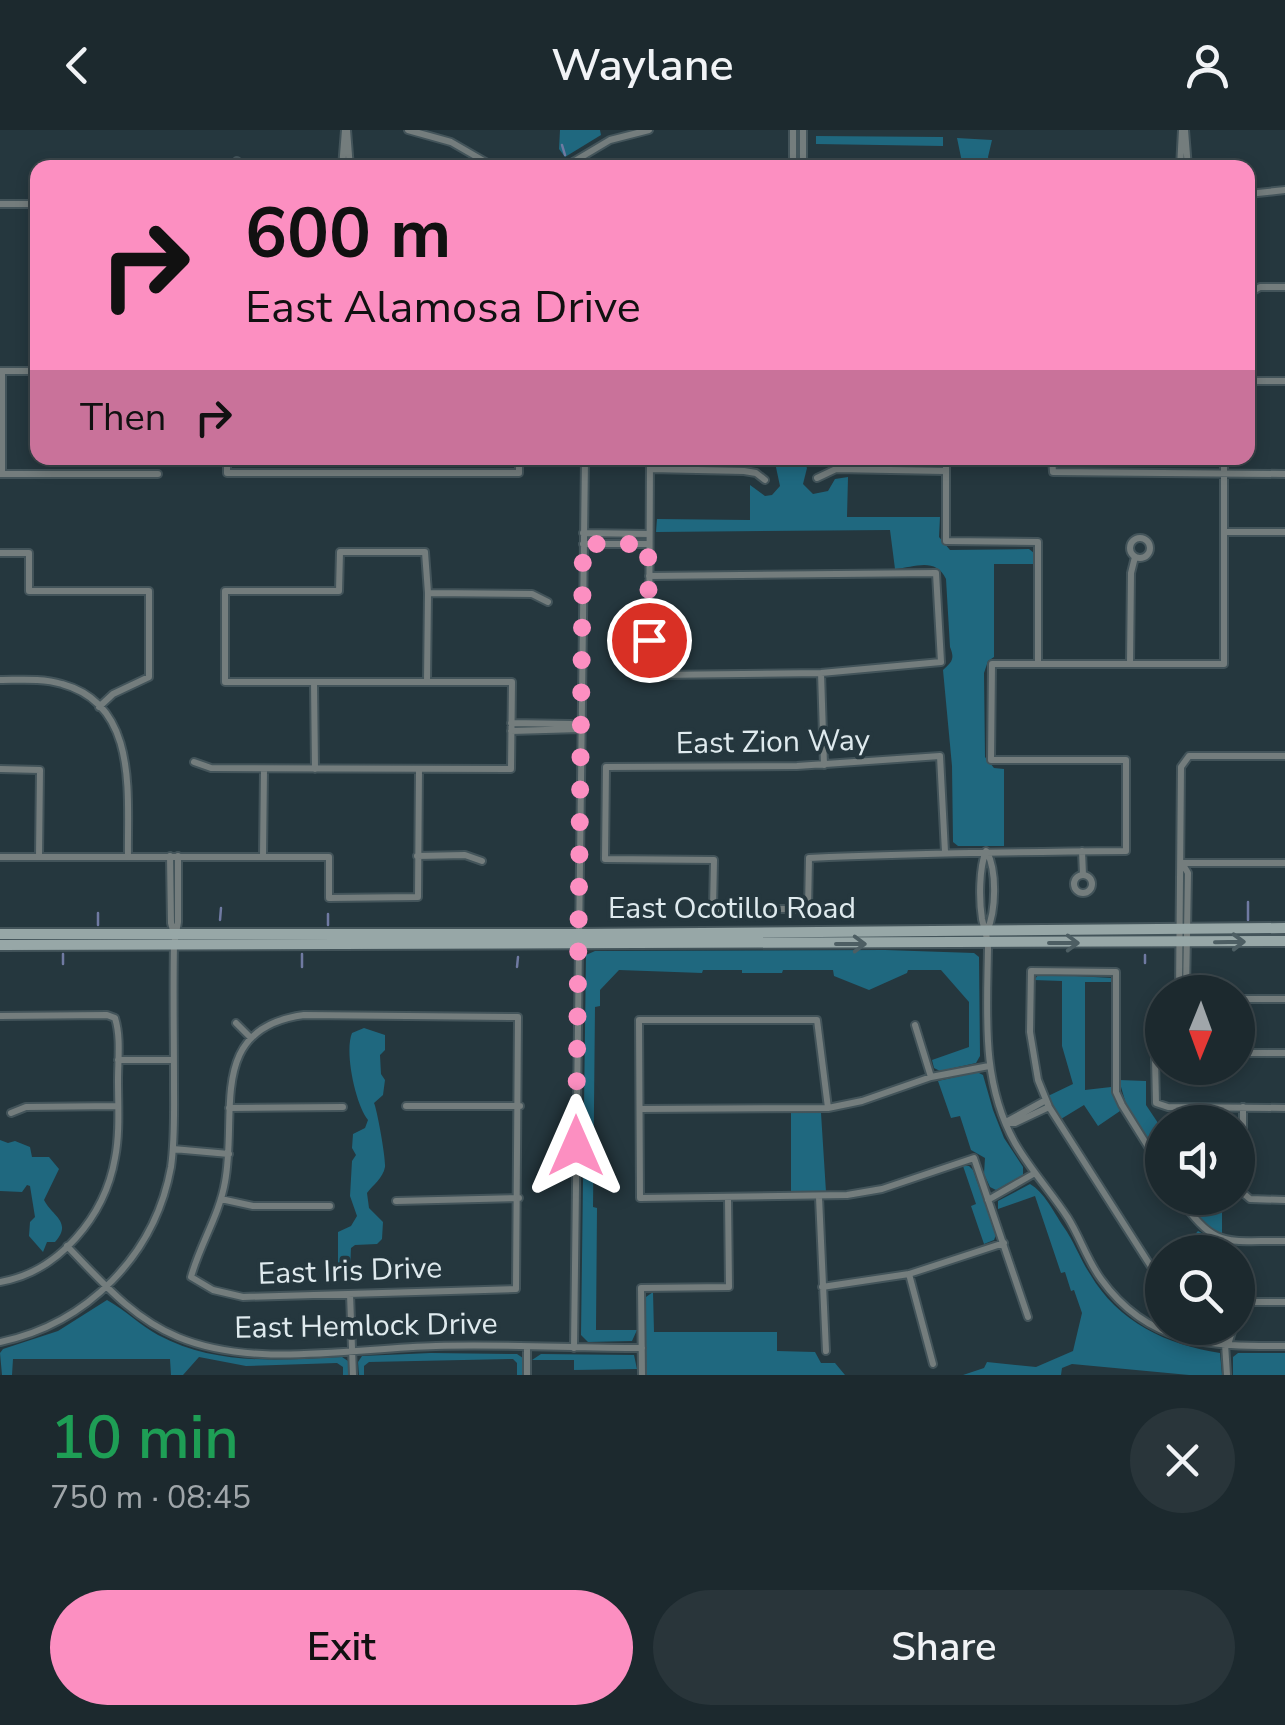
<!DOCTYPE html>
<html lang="en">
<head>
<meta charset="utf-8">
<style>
  :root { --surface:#1c292e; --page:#29353a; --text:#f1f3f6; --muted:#a0a6aa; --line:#3a454a; --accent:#fc8fc1 }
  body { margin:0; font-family:"Nunito Sans",sans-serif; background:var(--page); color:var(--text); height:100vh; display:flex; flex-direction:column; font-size:38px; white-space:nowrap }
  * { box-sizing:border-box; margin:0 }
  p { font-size:32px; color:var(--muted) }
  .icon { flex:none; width:55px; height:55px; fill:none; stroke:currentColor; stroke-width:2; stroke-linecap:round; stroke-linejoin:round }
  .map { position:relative; height:1245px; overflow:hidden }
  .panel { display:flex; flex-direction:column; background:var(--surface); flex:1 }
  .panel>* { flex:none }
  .top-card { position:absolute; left:30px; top:30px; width:1225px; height:305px; border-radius:20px; box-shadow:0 5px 15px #0003,0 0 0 2px var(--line); background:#fc8fc1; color:#111; overflow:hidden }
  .needle { width:65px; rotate:181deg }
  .tools { position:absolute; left:1145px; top:845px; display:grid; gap:20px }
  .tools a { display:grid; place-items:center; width:110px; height:110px; border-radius:50%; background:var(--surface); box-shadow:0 5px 15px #0003,0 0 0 2px var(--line); font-size:50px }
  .pin { position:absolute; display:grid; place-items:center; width:85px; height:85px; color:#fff; margin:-42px; border:5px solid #fff; border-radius:50%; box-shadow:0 2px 10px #0007 }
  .me { position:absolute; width:110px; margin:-55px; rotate:0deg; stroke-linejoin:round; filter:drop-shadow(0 0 8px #0008) }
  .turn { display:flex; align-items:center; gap:35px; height:210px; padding:0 50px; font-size:45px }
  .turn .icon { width:130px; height:130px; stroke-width:2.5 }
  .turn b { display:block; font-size:70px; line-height:85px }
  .then { display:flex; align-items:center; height:95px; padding:0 50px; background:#0003; gap:20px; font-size:38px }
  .round { display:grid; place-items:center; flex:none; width:105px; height:105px; border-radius:52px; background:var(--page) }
  .headline { display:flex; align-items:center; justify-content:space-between; height:170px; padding:0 50px }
  h1 { font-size:60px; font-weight:600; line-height:75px; color:#1e9e55 }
  .primary-button { display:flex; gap:20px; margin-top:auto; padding:20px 50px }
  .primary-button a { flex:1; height:115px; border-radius:60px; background:var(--accent); color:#111; font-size:40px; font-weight:600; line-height:115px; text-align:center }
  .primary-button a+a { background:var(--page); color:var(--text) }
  header { display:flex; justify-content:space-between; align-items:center; height:130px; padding:0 50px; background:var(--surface); font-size:45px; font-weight:600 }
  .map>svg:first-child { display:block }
  .green { fill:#1f687f }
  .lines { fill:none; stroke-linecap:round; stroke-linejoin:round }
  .stream { stroke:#707aa2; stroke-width:2.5 }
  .street-casing { stroke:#43545a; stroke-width:10 }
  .secondary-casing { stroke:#43545a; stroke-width:14 }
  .street { stroke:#747d7d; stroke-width:6 }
  .secondary { stroke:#97a7a7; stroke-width:10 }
  .oneway { stroke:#4d5e63 }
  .route { stroke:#fc8fc1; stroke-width:18; stroke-dasharray:0 32.4 }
  .labels { text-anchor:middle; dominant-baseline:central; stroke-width:8; stroke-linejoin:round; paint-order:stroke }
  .street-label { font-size:30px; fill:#dfeaee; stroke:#25373e }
</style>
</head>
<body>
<header><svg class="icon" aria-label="back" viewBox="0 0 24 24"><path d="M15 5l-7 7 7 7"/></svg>Waylane<svg class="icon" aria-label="person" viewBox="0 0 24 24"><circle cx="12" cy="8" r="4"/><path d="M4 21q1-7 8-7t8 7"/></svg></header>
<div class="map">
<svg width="1285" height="1245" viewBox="0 0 1285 1245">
  <rect width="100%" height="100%" fill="#25373e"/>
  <!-- green -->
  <path class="green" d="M560 0H600L601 5 565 27 559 19Z
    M816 6 943 7V16L816 14Z
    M957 8 992 10 988 27 990 37H963Z
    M774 328H802L807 338 803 354 813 364 828 361 835 349 848 347 847 387H940L939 407 950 420 1029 419 1034 423V434H994V527L988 531 984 543 985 627 994 638 1004 639V716H958L953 712 952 636 943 540C952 532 955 529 950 517L946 449C936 427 915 437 895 439L890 400 656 402 657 389 750 390V355L765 366 772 365 780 356Z
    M885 820 974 823 979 827 980 926 976 933 940 941 934 938 932 930 969 917V872L941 840H908L907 843 869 860 834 846 833 840H783L782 843H742V840H703L702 843 619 840 600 860V876L595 877 593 1077 597 1078 596 1200H637L632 1211 588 1212 581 1205 586 825 595 821Z
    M1039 844 1112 848V852H1085V960L1111 957 1120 981 1098 996 1084 975 1061 989 1048 966 1073 954 1062 916V851L1034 850Z
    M364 898 385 905V920L380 925 381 944 385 950 383 965 374 973C377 979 386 1029 385 1037 383 1048 373 1055 367 1063L369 1078 383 1092 382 1109 377 1114 355 1115 351 1118C350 1132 353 1137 338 1143V1102L351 1096 357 1086 350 1066 352 1031 356 1025 352 1018 353 1004 365 998 368 990C356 976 344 922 352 903Z
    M977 942 983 945 993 980 1004 1008 1023 1037V1045L996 1060 990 1057 984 1044 985 1028 971 1020 960 986 951 988 938 951Z
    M1119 950 1146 951V975L1162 999V1032L1126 974Z
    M791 983H821L826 1062 791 1063Z
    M0 1010 8 1013 15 1011 30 1017 32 1027H49L59 1039 44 1070C52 1086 73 1092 55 1112H47L43 1122 29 1106 30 1092 35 1087 30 1056 27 1055 22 1062 0 1061Z
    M963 1036H969L973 1040 996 1105 994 1110 984 1114 971 1076 976 1074Z
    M1030 1054C1044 1062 1054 1082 1063 1096 1074 1111 1080 1129 1090 1144 1118 1192 1167 1215 1220 1223L1222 1245H1189L1072 1234 1062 1238 1061 1245H963L984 1238 987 1232 1036 1237 1073 1221 1082 1183 1074 1160 1071 1161 1065 1142 1061 1143 1035 1066 998 1079V1071Z
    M1185 1068H1213L1222 1078V1105L1200 1091Z
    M1198 1101 1218 1112 1235 1114V1122H1182L1180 1121Z
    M653 1162 654 1202H777V1221L815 1222 821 1233H835L845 1245H646V1167Z
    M107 1170C125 1180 140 1195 158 1205 216 1236 278 1230 342 1227L348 1231V1245H343V1237L337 1233 246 1236 199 1227 183 1245H171L170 1229H13L12 1245H2L0 1223 3 1219 58 1201Z
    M431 1223 517 1224 523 1228V1245H517V1233L513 1229 369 1232 364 1236V1245H359L358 1232 362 1226Z
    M1238 1223H1285V1245H1233V1227Z
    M541 1224 634 1225 637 1239 574 1240V1230H532Z"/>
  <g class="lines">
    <!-- stream -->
    <path class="stream" d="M562 15 565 25
      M522 38 524 35
      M98 783V795
      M220 790 221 778
      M1248 790V772
      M328 795V784
      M1145 833V825
      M63 834V824
      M302 837V824
      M517 837 518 827"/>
    <!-- street casing -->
    <g class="street-casing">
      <path id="street" d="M347 0 350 38
        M408 0 451 12 496 38
        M793 0V38
        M803 0V38
        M1185 0 1188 38
        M234 38 237 31
        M342 38 345 0
        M563 38 610 10 649 0
        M1180 38 1182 0
        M1248 64 1285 60
        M0 74H38
        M1248 164 1260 157H1285
        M1 241H38
        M1248 251H1285
        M227 328V343H519V328
        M946 328V411L1038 412V534
        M1052 328 1053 342 1285 344
        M650 339 744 341 756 343 765 350
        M0 344H158
        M2 344V241
        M817 348 836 339 945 341
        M1224 402H1285
        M583 403 649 404
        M1130 418a10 10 0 1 1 20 0a10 10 0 1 1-20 0Z
        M583 414H648
        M0 423H29V461H149V547L113 564 99 577
        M649 446 936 443 941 532 821 543 656 545 649 541 650 328
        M428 463 532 464 548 472
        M1130 534 1131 443 1135 427
        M821 543 824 635
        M0 550C20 550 42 548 62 554 139 575 127 665 128 726
        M314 552 315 639
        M511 593 571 594 582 598
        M511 601 580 599
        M194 632 211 638 511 639 512 552H225V461H339L340 422H425L428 463 427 552
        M0 639 40 640 39 727
        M986 721C979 738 979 770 982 789 984 799 988 807 988 818 987 886 981 952 1015 1013 1030 1039 1051 1062 1068 1088 1080 1107 1087 1130 1101 1149 1149 1216 1210 1216 1285 1216
        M1082 721 1083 745
        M945 722 940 626 797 636 606 637 605 729 714 730 713 779H808L809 728C915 723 1020 722 1126 721V630H991L992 534H1224V328
        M987 722C997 741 996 781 987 801
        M170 726 171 793 174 804
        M263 726 264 639
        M417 726 465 725 482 731
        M0 727H329V768L418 767 419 639
        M1182 733 1188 743 1186 862
        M1183 733H1285
        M1074 754a9 9 0 1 1 18 0a9 9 0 1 1-18 0Z
        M1179 862 1181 637 1189 626H1285
        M1162 869 1157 872 1154 881 1156 973 1168 977 1285 978
        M1238 869H1285
        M304 885 518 887 516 1159 243 1167 213 1160 191 1147C200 1114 219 1086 225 1052 238 983 206 898 304 885Z
        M0 886 107 885 115 888C121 907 118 930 118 950 118 976 120 1003 115 1028 105 1086 59 1142 0 1152
        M236 893 251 908
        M915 895 931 947
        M1238 923H1285
        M118 930H174
        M406 976H520
        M1243 977V1063L1250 1069 1285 1070
        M229 978 343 977
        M828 978 817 890H639L640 1068 847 1065 882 1059 974 1028 1028 1187
        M640 979 828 978 862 971 931 947 989 936
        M11 983 26 977 118 976
        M1006 992 1046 970
        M1006 993H1015L1049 977
        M173 1019 229 1024
        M1162 1039 1122 975 1116 962V842L1031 841 1030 902 1038 950 1049 977 1150 1135 1162 1148
        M819 1067 826 1221
        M1180 1068C1214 1120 1228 1110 1285 1111
        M221 1069 253 1076H330
        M988 1070 1035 1043
        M396 1071 519 1068
        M67 1116C101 1151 132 1188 178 1207 255 1239 354 1218 436 1216 504 1214 573 1218 642 1218
        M909 1144 933 1234
        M822 1157 909 1144 1004 1113
        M350 1164 353 1245
        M1238 1172H1285
        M1224 1198 1227 1245
        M0 1212C87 1194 155 1125 171 1037 175 1009 174 981 174 953 174 907 173 861 174 815L178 792V726
        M1228 1215 1233 1198
        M574 1218 585 328
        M527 1245V1218
        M642 1245 641 1158 729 1157 728 1068"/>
    </g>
    <!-- secondary casing -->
    <g class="secondary-casing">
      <path id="secondary" d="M0 804H579L1285 798
        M0 815 1285 811"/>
    </g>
    <!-- street -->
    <use href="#street" class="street"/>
    <!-- secondary -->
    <use href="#secondary" class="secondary"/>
  </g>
  <!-- one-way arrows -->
  <defs><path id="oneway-shaft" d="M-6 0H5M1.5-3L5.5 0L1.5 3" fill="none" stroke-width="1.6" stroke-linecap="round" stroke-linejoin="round" transform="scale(2.5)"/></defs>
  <g class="oneway">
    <use href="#oneway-shaft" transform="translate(1230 812) rotate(-1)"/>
    <use href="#oneway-shaft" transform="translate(1064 813)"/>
    <use href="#oneway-shaft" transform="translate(851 814)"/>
  </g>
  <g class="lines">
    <!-- route -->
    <path class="route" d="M576 1016 583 414H648L649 510"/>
  </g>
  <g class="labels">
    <!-- street labels -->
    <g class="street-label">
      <text transform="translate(773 612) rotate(-1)">East Zion Way</text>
      <text x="732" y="778">East Ocotillo Road</text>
      <text transform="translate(350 1141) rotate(-2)">East Iris Drive</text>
      <text transform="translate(366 1196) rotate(-1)">East Hemlock Drive</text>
    </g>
  </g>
</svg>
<div class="tools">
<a><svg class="needle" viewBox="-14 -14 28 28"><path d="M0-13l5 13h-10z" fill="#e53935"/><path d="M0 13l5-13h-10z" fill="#a0a6aa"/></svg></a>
<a><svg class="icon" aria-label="sound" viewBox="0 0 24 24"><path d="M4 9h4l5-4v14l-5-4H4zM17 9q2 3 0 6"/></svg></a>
<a><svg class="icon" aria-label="search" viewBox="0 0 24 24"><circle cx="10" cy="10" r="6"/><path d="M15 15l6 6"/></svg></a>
</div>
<div class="pin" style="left:649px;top:510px;background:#d93025"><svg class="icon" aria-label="arrive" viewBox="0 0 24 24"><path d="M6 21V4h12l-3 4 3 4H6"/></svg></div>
<svg class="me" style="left:576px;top:1016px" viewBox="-20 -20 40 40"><path d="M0-17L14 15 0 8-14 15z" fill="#fc8fc1" stroke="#fff" stroke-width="4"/></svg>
<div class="top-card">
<div class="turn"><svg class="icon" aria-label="right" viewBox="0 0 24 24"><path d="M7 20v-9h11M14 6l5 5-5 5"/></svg><div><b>600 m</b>East Alamosa Drive</div></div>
<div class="then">Then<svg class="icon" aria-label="right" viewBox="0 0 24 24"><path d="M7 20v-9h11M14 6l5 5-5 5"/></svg></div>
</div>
</div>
<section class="panel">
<div class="headline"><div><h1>10 min</h1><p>750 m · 08:45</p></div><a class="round"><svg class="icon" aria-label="close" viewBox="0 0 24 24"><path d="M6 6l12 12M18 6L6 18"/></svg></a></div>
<div class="primary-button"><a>Exit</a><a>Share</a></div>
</section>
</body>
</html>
